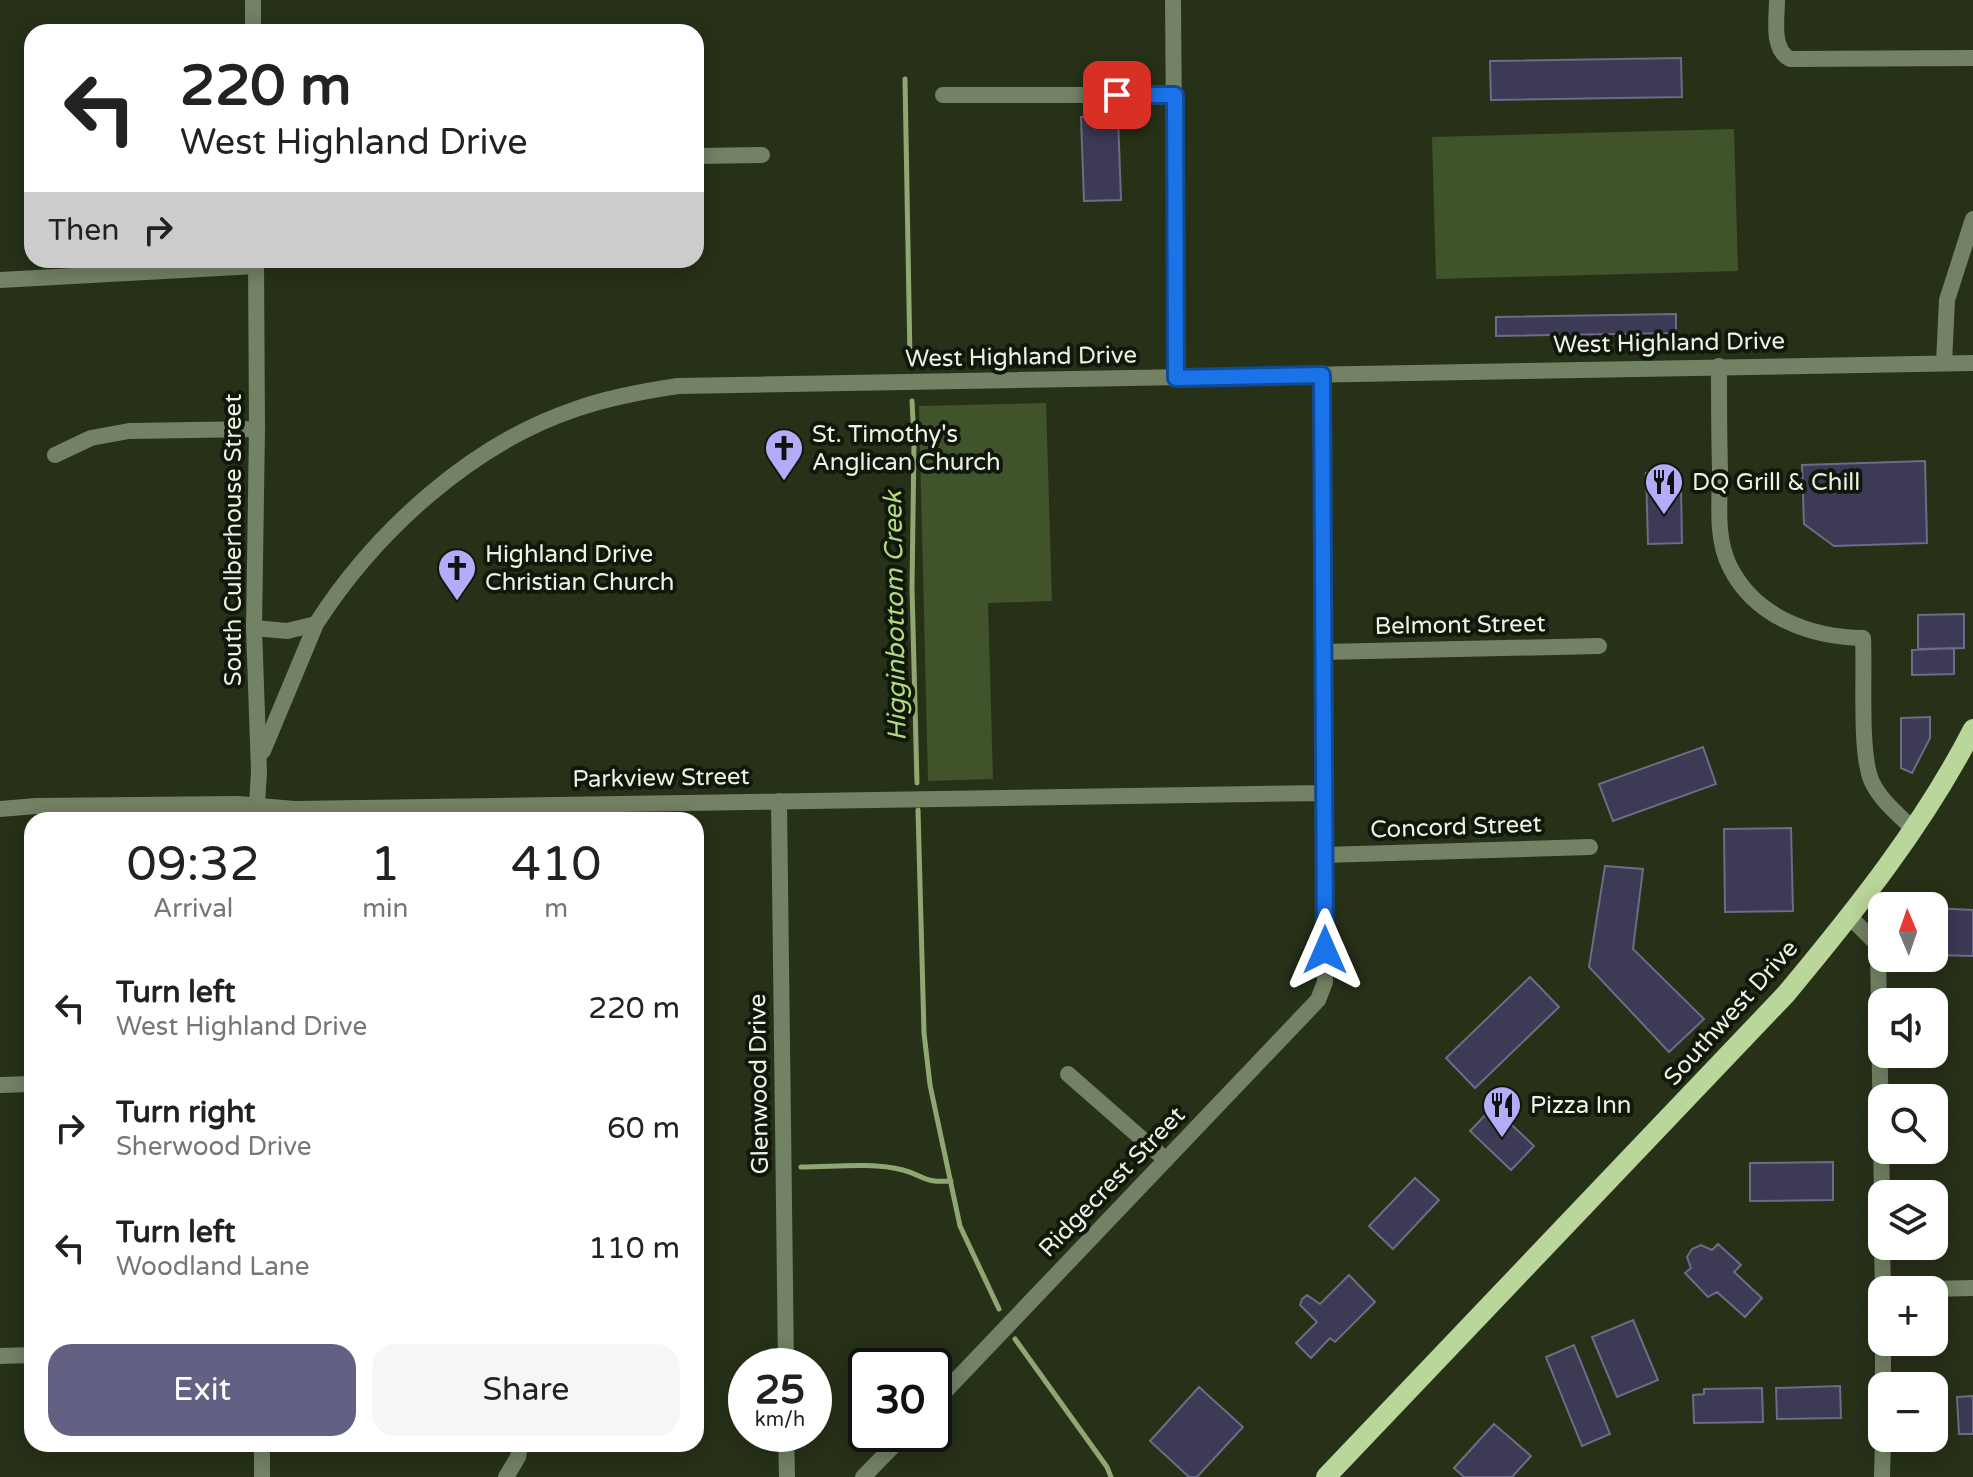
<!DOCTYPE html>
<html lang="en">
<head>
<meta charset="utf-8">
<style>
  :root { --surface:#fff; --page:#f6f6f6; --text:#222; --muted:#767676; --accent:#636183 }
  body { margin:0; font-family:"Varela Round",sans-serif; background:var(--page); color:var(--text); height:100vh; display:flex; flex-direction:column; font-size:30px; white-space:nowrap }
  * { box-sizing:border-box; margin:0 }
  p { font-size:26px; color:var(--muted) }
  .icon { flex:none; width:44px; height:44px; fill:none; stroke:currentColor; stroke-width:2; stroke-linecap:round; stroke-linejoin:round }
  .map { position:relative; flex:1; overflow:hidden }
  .drawer { position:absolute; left:24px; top:812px; width:680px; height:640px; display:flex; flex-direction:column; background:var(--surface); border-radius:24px; box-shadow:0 4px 20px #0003 }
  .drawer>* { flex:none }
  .top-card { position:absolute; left:24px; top:24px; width:680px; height:244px; border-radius:24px; box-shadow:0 4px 20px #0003; background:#fff; color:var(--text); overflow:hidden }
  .needle { width:52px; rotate:358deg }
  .buttons { position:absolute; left:1868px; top:892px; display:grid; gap:16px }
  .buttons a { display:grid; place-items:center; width:80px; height:80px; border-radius:16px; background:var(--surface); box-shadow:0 4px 20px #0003; font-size:40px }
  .speed { position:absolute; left:728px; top:1348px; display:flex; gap:16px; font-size:40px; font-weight:700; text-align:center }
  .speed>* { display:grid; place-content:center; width:104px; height:104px; border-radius:50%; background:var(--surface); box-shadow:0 4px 20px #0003; line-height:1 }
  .speed small { font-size:20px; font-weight:400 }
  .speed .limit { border:4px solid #111; border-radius:12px; background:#fff; color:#111 }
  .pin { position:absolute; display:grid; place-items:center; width:68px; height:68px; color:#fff; margin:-34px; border-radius:16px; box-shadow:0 4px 12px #0006 }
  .me { position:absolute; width:88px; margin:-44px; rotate:0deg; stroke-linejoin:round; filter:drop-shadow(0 0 6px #0008) }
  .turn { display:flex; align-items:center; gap:28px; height:168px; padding:0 24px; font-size:36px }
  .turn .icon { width:104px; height:104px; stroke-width:2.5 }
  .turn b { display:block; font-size:56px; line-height:68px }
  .then { display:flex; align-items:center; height:76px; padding:0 24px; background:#0003; gap:16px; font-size:30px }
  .eta { display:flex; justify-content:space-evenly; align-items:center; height:136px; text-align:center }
  .eta b { font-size:48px; font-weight:600; line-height:56px }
  .cta { display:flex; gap:16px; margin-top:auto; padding:16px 24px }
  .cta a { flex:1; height:92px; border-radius:24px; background:var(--accent); color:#fff; font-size:32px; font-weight:600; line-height:92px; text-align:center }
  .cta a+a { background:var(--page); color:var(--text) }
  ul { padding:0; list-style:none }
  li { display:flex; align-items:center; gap:24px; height:120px; padding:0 24px }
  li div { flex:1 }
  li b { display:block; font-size:30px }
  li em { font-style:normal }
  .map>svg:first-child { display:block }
  .green { fill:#41532b }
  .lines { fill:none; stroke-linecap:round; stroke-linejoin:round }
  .stream { stroke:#91a773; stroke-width:5 }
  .building { fill:#3c3a54; stroke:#6d6b87; stroke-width:2 }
  .minor { stroke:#738164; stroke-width:16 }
  .tertiary { stroke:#738164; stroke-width:16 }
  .primary { stroke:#bad69a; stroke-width:20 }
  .route-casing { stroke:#114b97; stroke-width:20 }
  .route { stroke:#1a73e8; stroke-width:14 }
  .labels { text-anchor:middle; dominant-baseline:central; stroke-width:8; stroke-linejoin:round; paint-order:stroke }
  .street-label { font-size:24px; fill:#ebf3e4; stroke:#12170c }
  .poi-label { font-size:24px; fill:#ebf3e4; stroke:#12170c; text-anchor:start }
  .water-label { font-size:26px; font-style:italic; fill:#b0da7b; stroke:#12170c }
</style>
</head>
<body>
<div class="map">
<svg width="1973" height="1477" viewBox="0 0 1973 1477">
  <rect width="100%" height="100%" fill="#263118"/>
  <!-- green -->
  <path class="green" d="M1734 129 1738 271 1436 279 1432 137Z
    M1046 403 1052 601 988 603 993 779 928 781 919 406Z"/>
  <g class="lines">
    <!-- stream -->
    <path class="stream" d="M905 79 910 359
      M912 401 914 442 912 588 917 783
      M918 810 924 1033 930 1085 960 1226 999 1309
      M801 1167C834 1167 871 1162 903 1170 925 1176 923 1183 951 1181
      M1015 1339 1107 1467 1111 1477"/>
  </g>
  <!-- building -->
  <path class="building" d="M1681 58 1682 97 1491 100 1490 61Z
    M1118 116 1121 200 1084 201 1081 117Z
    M1676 314V333L1496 336V317Z
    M1925 461 1927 543 1834 546 1804 524 1802 465Z
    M1674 472 1675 488H1681L1682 543 1648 544 1646 473Z
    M1964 614V648L1918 649V615Z
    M1954 648V674L1912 675V650Z
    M1930 717V738L1912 773 1901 768V718Z
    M1703 747 1716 784 1613 821 1599 784Z
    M1791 828 1793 911 1725 912 1724 829Z
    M1605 866 1643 869 1633 949 1704 1019 1669 1052 1589 967Z
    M1934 908 1973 910V956L1934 955Z
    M1530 977 1559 1007 1475 1088 1446 1058Z
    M1493 1107 1534 1146 1511 1170 1470 1131Z
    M1833 1162V1200L1750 1201V1163Z
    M1415 1178 1439 1200 1393 1249 1369 1226Z
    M1718 1244 1741 1265 1734 1272 1762 1298 1745 1317 1717 1292 1708 1297 1685 1273 1691 1268 1687 1257 1692 1249 1701 1245 1712 1250Z
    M1349 1275 1375 1302 1335 1342 1330 1338 1311 1358 1296 1343 1317 1322 1300 1305 1302 1299 1307 1295 1320 1304Z
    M1633 1320 1658 1380 1617 1397 1592 1337Z
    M1574 1345 1610 1434 1582 1446 1546 1357Z
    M1840 1386 1841 1418 1777 1419 1776 1388Z
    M1199 1387 1243 1427 1197 1477H1189L1150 1441Z
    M1762 1388 1763 1422 1694 1423 1693 1395 1704 1394V1389Z
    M1973 1396V1434H1959L1957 1397Z
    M1494 1424 1531 1456 1512 1477H1464L1454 1468Z"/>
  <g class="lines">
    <!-- minor -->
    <path class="minor" d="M1173 0 1176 378
      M1777 0C1777 19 1771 49 1790 59L1973 58
      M943 95H1175
      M696 156 762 155
      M0 280 256 266
      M1944 363 1947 300 1973 219
      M1719 366C1719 400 1719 435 1720 470 1720 500 1715 538 1730 567 1755 617 1810 637 1863 638 1865 674 1859 754 1872 782 1881 801 1899 815 1913 829
      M55 455 91 438 129 431 257 429
      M1323 652 1599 646
      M779 801 786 1366
      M0 809 36 806 237 804 295 809 1324 793
      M1324 855 1590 847
      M1850 917 1876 943 1878 949 1882 1200
      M1068 1074 1166 1160
      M1882 1246 1883 1290
      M1888 1290 1973 1288
      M1883 1342V1386
      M0 1356 32 1355
      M934 1403 1318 1000 1325 982 1322 375
      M786 1434 787 1477
      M506 1477 518 1457 520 1444
      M863 1477 905 1434
      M1882 1477 1883 1438"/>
    <!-- tertiary -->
    <path class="tertiary" d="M253 0V32
      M256 260 257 429 254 628 259 772 256 820
      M254 628 287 631 316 624C375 532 471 444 576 409 610 397 644 391 678 386L1973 363
      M263 751 316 624
      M0 1085 32 1084
      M262 1444V1477"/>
    <!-- primary -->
    <path class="primary" d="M1326 1477 1786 994C1855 911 1924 825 1973 729"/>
  </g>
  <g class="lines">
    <!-- route casing -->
    <g class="route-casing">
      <path id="route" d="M1117 95H1175L1176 378 1322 375 1325 950"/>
    </g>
    <!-- route -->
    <use href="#route" class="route"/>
  </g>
  <!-- icons -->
  <defs>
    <g id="church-pin" transform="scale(2)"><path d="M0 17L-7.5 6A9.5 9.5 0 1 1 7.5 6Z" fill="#b3adf9" stroke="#12170c"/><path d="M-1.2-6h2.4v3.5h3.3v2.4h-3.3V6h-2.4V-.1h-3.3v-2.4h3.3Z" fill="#111"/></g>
    <g id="restaurant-pin" transform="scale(2)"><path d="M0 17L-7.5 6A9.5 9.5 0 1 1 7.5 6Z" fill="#b3adf9" stroke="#12170c"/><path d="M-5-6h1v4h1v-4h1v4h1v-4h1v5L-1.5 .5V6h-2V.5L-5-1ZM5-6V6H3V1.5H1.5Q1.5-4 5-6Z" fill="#111"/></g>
  </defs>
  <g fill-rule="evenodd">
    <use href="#church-pin" x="784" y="448"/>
    <use href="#restaurant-pin" x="1664" y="482"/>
    <use href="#church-pin" x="457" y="568"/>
    <use href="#restaurant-pin" x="1502" y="1105"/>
  </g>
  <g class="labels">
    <!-- street labels -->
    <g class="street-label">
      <text transform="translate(1669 343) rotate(-1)">West Highland Drive</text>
      <text transform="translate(1021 357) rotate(-1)">West Highland Drive</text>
      <text transform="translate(233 540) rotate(-90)">South Culberhouse Street</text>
      <text transform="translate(1460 625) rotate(-1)">Belmont Street</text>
      <text transform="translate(661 778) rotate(-1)">Parkview Street</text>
      <text transform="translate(1456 827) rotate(-2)">Concord Street</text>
      <text transform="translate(1731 1013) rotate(-48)">Southwest Drive</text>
      <text transform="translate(759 1084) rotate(-91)">Glenwood Drive</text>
      <text transform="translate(1112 1182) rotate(-46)">Ridgecrest Street</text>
    </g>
    <!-- poi labels -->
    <g class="poi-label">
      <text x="812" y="434">St. Timothy's<tspan x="812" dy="28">Anglican Church</tspan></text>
      <text x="1692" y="482">DQ Grill &amp; Chill</text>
      <text x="485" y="554">Highland Drive<tspan x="485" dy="28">Christian Church</tspan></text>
      <text x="1530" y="1105">Pizza Inn</text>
    </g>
    <!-- water labels -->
    <g class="water-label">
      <text transform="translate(895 616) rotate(-91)">Higginbottom Creek</text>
    </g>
  </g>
</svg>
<div class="buttons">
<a><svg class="needle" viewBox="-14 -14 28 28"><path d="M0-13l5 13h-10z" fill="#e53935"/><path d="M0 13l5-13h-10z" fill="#767676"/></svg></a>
<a><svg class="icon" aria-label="sound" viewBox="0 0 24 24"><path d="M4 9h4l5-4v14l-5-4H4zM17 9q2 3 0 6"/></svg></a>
<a><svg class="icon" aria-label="search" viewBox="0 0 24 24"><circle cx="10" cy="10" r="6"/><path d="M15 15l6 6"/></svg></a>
<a><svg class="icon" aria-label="layers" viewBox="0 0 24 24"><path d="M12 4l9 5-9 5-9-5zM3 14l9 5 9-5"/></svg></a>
<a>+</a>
<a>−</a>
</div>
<div class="speed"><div>25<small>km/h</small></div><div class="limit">30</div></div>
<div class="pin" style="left:1117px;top:95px;background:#d93025"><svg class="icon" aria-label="arrive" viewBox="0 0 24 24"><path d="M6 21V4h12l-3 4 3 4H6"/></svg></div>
<svg class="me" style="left:1325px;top:950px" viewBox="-20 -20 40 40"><path d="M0-17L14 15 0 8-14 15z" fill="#1a73e8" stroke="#fff" stroke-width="4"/></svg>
<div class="top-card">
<div class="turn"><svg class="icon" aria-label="left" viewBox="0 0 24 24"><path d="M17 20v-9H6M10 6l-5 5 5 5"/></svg><div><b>220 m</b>West Highland Drive</div></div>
<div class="then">Then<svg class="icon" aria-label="right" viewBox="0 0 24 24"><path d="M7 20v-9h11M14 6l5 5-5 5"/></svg></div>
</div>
<section class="drawer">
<div class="eta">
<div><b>09:32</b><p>Arrival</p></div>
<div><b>1</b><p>min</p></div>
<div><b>410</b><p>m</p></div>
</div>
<ul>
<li><svg class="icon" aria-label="left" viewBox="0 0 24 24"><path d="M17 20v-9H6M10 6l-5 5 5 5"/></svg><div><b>Turn left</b><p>West Highland Drive</p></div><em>220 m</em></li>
<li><svg class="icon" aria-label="right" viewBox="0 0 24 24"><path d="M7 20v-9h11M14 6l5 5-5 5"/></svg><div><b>Turn right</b><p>Sherwood Drive</p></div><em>60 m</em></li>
<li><svg class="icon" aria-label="left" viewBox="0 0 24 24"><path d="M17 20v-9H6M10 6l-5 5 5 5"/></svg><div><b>Turn left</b><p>Woodland Lane</p></div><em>110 m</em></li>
</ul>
<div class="cta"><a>Exit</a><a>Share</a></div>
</section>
</div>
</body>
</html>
